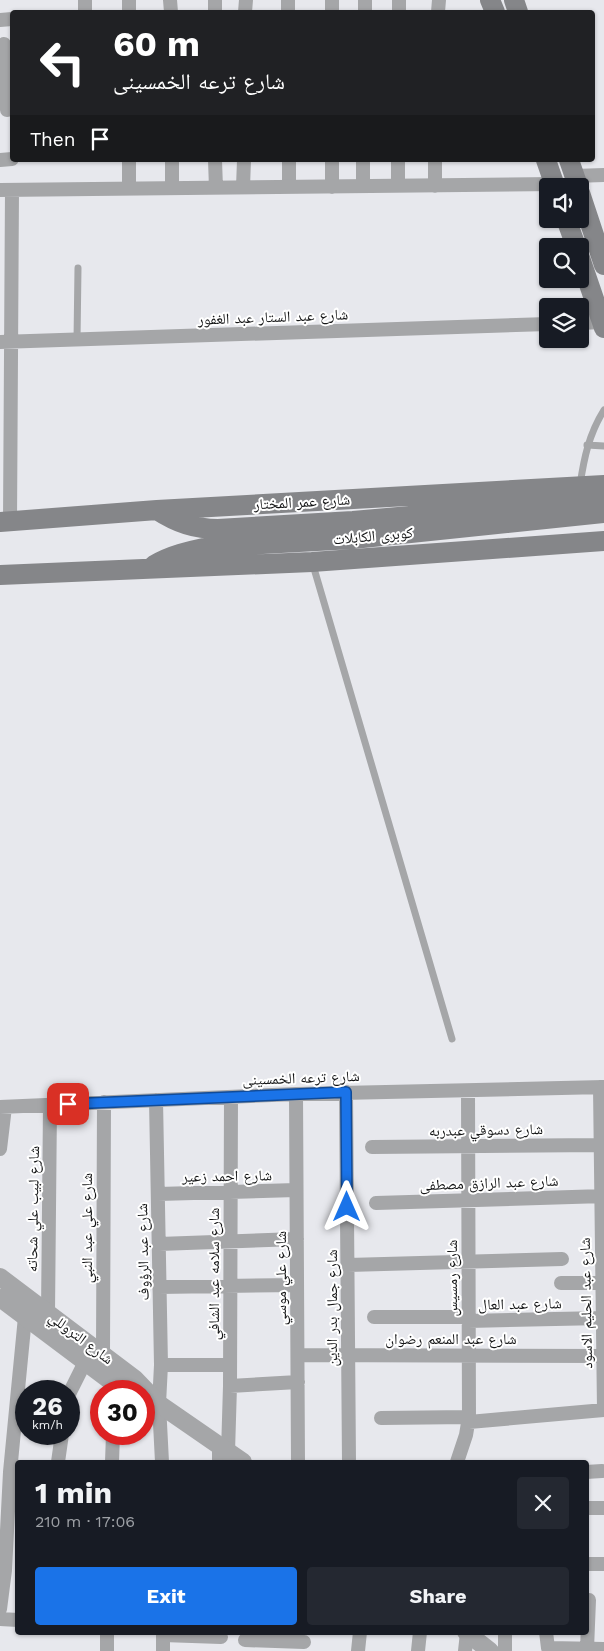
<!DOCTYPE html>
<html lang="en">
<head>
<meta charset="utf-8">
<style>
  :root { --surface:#171b24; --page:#242831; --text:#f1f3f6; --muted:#9ea1a6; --accent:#1a73e8 }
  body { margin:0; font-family:"Work Sans","Noto Naskh Arabic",sans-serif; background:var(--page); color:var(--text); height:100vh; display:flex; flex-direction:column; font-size:19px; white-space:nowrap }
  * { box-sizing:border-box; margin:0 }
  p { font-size:16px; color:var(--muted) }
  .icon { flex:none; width:28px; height:28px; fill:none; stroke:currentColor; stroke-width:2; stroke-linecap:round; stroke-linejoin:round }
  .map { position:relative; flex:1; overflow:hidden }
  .panel { position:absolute; left:15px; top:1460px; width:574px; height:175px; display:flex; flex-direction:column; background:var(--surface); border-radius:5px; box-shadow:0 1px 4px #0004 }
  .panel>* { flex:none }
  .guide { position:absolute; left:10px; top:10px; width:585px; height:152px; border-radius:5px; box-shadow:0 1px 4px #0004; background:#202124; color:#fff; overflow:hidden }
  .buttons { position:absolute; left:539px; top:178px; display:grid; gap:10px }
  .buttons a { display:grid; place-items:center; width:50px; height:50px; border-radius:5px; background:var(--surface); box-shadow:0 1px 4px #0004; font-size:25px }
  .speed { position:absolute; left:15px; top:1380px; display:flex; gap:10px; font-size:25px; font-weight:700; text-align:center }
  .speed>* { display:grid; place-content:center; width:65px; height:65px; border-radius:50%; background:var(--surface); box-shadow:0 1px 4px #0004; line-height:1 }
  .speed small { font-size:12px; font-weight:400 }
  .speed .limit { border:8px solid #d22; background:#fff; color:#111 }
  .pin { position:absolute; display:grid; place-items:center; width:42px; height:42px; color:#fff; margin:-21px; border-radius:10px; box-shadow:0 2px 8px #0006 }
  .me { position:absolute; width:55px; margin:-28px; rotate:0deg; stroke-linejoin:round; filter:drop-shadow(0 0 4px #0008) }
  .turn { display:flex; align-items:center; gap:18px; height:105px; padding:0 20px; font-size:22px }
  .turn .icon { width:65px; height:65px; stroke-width:2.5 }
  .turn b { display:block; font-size:35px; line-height:42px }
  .then { display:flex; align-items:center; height:48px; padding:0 20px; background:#0003; gap:10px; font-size:19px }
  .round { display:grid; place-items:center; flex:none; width:52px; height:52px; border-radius:5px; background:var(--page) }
  .summary { display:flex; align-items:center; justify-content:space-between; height:85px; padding:0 20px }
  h1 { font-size:30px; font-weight:700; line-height:38px }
  .button { display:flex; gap:10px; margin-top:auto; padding:10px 20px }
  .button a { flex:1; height:58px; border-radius:5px; background:var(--accent); color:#fff; font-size:20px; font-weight:700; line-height:58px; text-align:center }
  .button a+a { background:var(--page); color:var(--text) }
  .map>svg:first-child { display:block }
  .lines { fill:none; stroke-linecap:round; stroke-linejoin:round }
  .service { stroke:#a5a6a8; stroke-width:7 }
  .minor { stroke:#a5a6a8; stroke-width:14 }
  .tertiary { stroke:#a5a6a8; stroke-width:18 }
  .secondary { stroke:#858689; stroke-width:20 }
  .route-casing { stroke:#114b97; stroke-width:12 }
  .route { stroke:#1a73e8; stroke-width:9 }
  .labels { text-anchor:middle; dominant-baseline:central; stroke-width:4; stroke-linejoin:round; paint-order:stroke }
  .street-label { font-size:15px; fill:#141516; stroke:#fff }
</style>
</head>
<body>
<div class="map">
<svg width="604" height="1651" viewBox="0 0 604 1651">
  <rect width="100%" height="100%" fill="#e7e8ed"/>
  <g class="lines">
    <!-- service -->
    <path class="service" d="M77 340 78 268
      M587 445 604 446
      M580 485C584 458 589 434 604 410
      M313 565 452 1039"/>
    <!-- minor -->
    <path class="minor" d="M85 0V12
      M170 0 171 12
      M215 0V12
      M288 0V12
      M332 0V12
      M129 12V0
      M245 12 246 0
      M365 12V0
      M399 12V0
      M438 12 439 0
      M0 20 12 19
      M4 44 7 110
      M0 160 12 159
      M172 160V188
      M215 160 216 188
      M289 160V187
      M332 160V187
      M574 176 604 175
      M398 185V160
      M363 186V160
      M435 186V160
      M243 187 244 160
      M129 188V160
      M0 190 555 184
      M580 323 602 322
      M0 342 548 324
      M10 522 12 190
      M600 1087 604 1410
      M346 1092 349 1462
      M296 1094 298 1462
      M156 1100 161 1365 159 1404 162 1462
      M0 1107 296 1094 604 1087
      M372 1147 600 1145
      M0 1149 5 1107
      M158 1194 296 1190
      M376 1203 604 1196
      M159 1244 297 1239
      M348 1265 562 1259
      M561 1283H602
      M159 1287 297 1285
      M48 1313 50 1105
      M374 1317H468
      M468 1321 602 1318
      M103 1354 104 1102
      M298 1355 604 1356
      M161 1365H230
      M230 1386 298 1382
      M69 1394 85 1362
      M381 1418 469 1417
      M469 1422 604 1410
      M219 1445V1462
      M228 1452 230 1386 231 1097
      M58 1462 62 1434
      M112 1462 113 1434
      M457 1462 466 1435 469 1417 468 1091
      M586 1472 602 1471
      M586 1508H604
      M586 1564H604
      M0 1609 5 1570 10 1472 25 1317
      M0 1619 18 1620
      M546 1632 548 1648 604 1649
      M163 1635 221 1637
      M245 1640 304 1642
      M587 1649 589 1600
      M107 1651V1632
      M163 1651V1632
      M358 1651 360 1632
      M418 1651 420 1632
      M465 1651 467 1633
      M505 1651V1632"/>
    <!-- tertiary -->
    <path class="tertiary" d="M0 1277 135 1379 159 1404
      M0 1298 124 1391
      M149 1401 159 1404 243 1462
      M466 1632 490 1651"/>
    <!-- secondary -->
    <path class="secondary" d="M490 0 495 12
      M514 0 518 12
      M546 160 555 186
      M569 160 578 186
      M580 193 604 265
      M566 219 576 246
      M580 258 604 328
      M157 510C177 523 195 529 218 529L353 521 600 499
      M0 522 157 510 604 485
      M154 565C171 555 189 551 208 547L353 539 604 513
      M0 575 312 562 604 541"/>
  </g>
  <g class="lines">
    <!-- route casing -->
    <g class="route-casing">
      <path id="route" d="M68 1104 346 1092 347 1207"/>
    </g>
    <!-- route -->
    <use href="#route" class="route"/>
  </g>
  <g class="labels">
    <!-- street labels -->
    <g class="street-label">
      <text transform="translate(273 317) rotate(-2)">شارع عبد الستار عبد الغفور</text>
      <text transform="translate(302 502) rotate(-3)">شارع عمر المختار</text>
      <text transform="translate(373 536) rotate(-5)">كوبرى الكابلات</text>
      <text transform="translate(301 1078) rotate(-2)">شارع ترعه الخمسينى</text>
      <text transform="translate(486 1130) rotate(-1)">شارع دسوقي عبدربه</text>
      <text transform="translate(227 1176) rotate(-1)">شارع احمد زعير</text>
      <text transform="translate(489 1183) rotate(-2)">شارع عبد الرازق مصطفى</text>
      <text transform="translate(33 1209) rotate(-89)">شارع لبيب علي شحاته</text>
      <text transform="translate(87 1228) rotate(-90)">شارع علي عبد النبي</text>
      <text transform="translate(143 1252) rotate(-91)">شارع عبد الرؤوف</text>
      <text transform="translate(214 1274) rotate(-90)">شارع سلامه عبد الشافي</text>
      <text transform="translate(281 1278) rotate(-90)">شارع علي موسي</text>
      <text transform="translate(452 1278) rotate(-90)">شارع رمسيس</text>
      <text transform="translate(586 1303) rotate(-91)">شارع عبد الحليم الاسود</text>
      <text transform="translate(520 1304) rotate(-1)">شارع عبد العال</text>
      <text transform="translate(332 1308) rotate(-90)">شارع جمال بدر الدين</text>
      <text transform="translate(81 1338) rotate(37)">شارع التروللي</text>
      <text x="451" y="1339">شارع عبد المنعم رضوان</text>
    </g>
  </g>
</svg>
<div class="buttons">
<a><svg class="icon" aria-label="sound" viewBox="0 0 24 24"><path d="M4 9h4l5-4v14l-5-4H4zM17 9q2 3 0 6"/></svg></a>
<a><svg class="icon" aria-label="search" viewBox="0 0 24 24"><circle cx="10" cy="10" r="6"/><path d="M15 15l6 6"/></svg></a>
<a><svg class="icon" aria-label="layers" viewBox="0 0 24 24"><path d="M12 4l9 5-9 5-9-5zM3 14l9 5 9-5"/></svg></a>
</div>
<div class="speed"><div>26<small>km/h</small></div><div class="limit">30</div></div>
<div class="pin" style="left:68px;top:1104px;background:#d93025"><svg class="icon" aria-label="arrive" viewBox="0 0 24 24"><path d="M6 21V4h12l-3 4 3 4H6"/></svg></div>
<svg class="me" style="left:347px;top:1207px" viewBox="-20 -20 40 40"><path d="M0-17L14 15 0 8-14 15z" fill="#1a73e8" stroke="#fff" stroke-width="4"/></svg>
<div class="guide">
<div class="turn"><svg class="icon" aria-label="left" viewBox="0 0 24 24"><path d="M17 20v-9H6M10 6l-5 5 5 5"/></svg><div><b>60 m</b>شارع ترعه الخمسينى</div></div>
<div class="then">Then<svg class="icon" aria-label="arrive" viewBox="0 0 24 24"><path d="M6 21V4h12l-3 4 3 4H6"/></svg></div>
</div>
<section class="panel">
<div class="summary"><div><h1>1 min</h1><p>210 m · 17:06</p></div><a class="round"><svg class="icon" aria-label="close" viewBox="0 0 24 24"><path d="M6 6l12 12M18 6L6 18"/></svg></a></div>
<div class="button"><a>Exit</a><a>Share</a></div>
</section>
</div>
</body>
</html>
